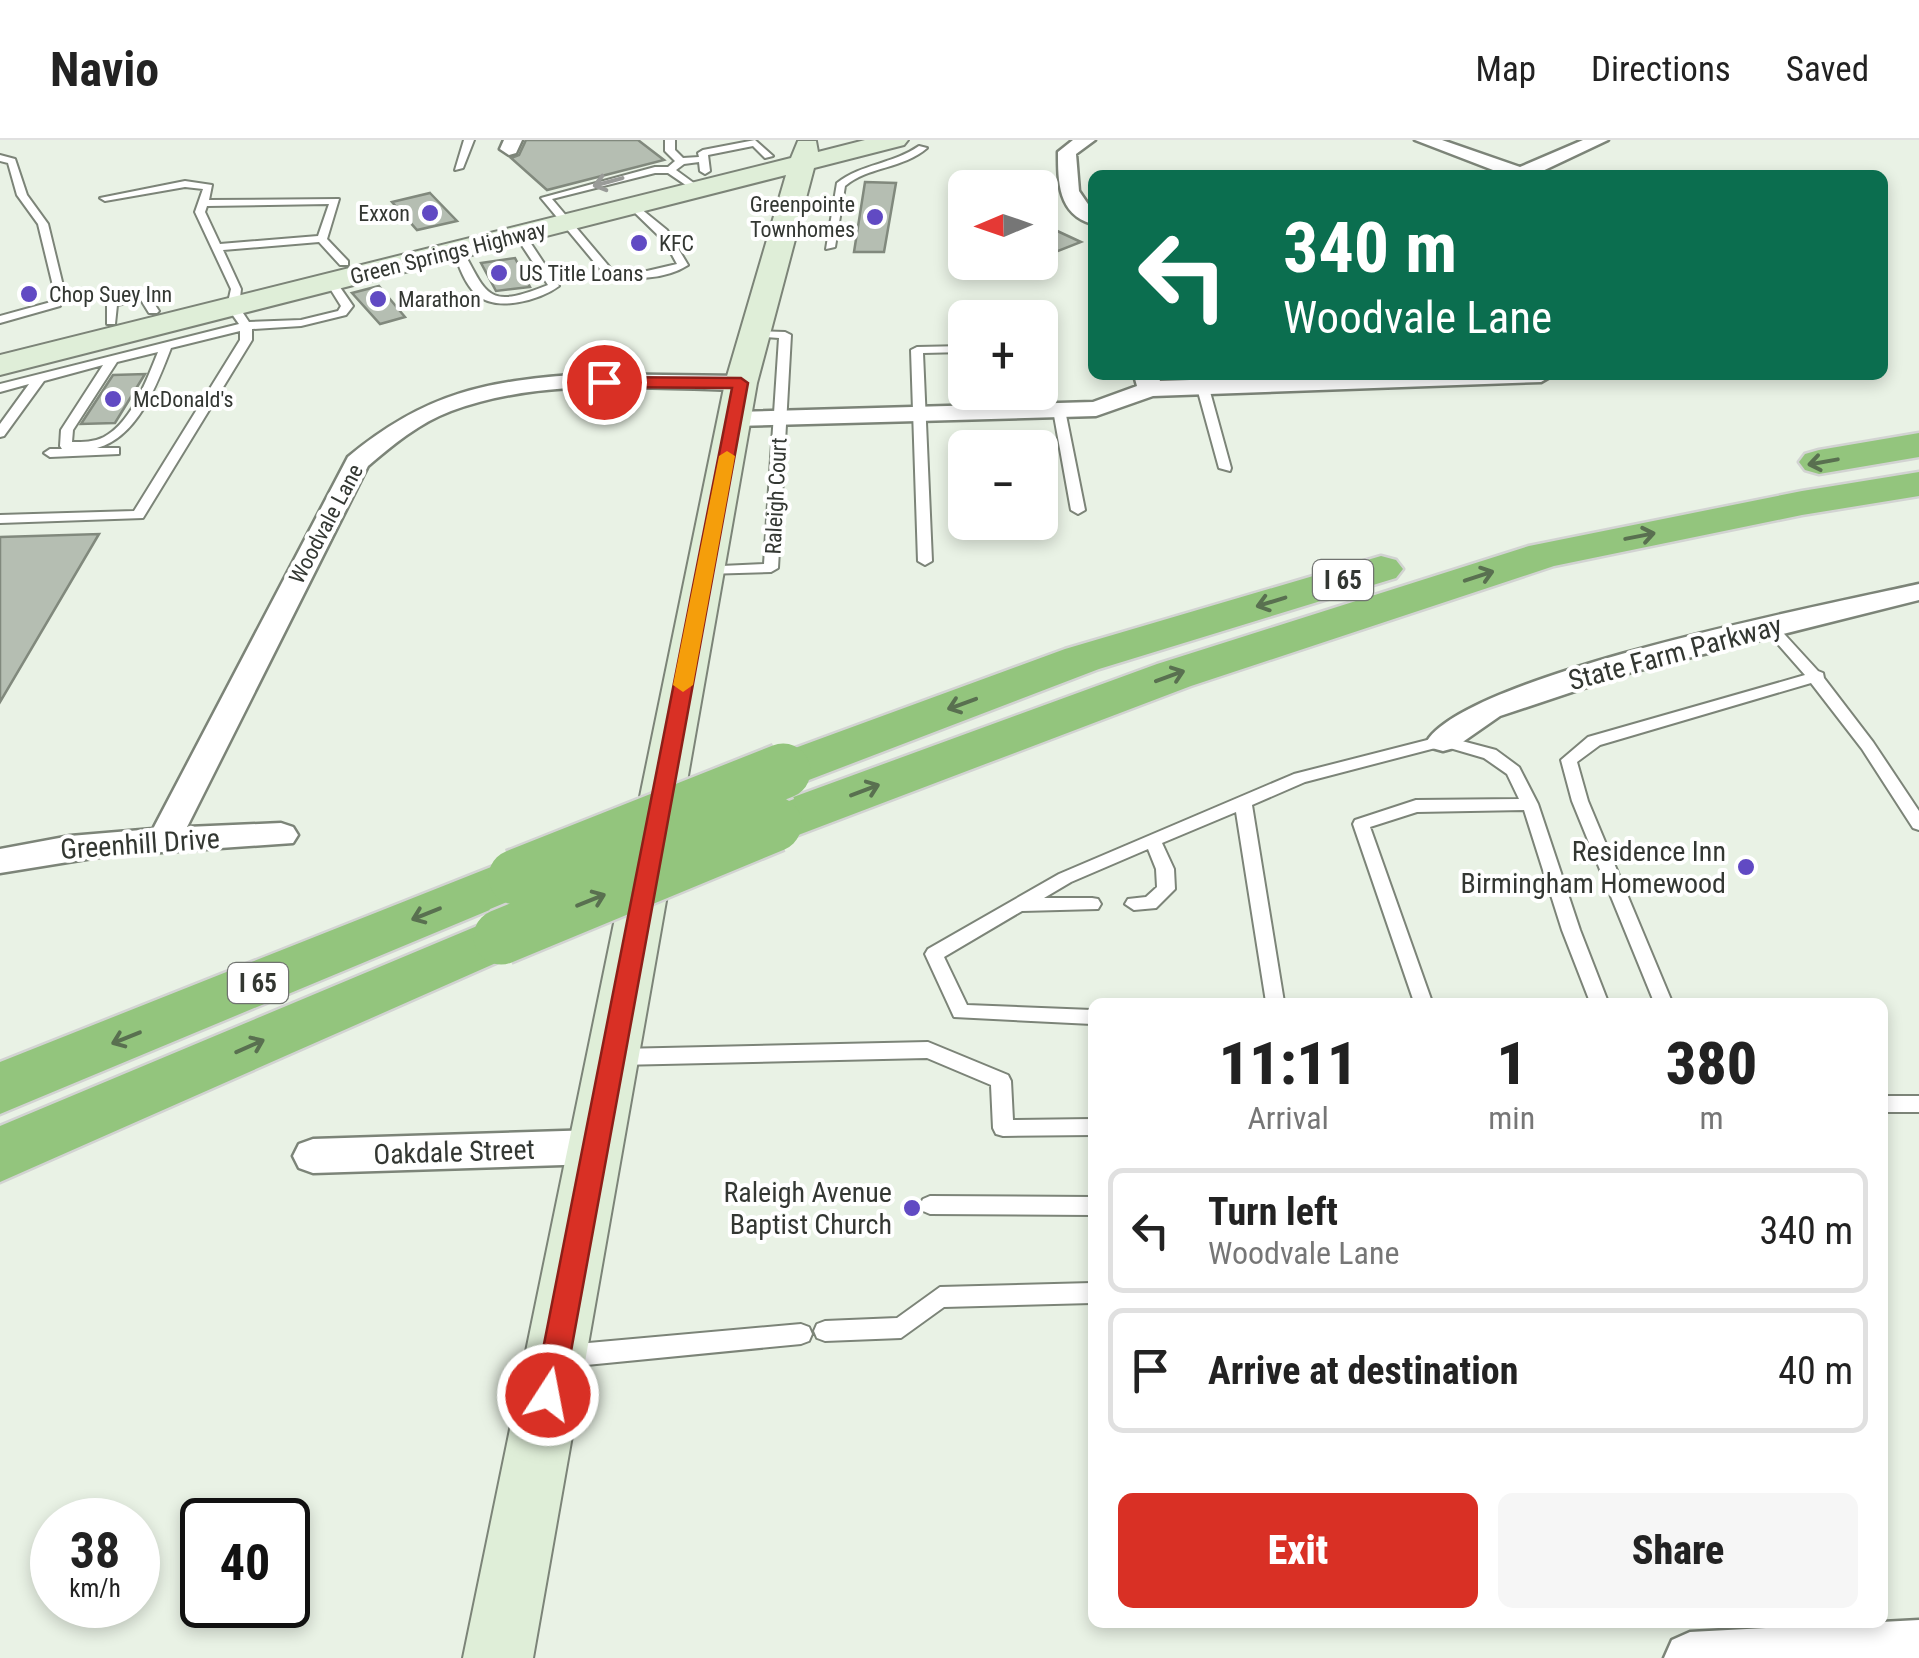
<!DOCTYPE html>
<html lang="en">
<head>
<meta charset="utf-8">
<style>
  :root { --surface:#fff; --page:#f6f6f6; --text:#222; --muted:#767676; --line:#e0e0e0; --accent:#d93025 }
  body { margin:0; font-family:"Roboto Condensed",sans-serif; background:var(--page); color:var(--text); height:100vh; display:flex; flex-direction:column; font-size:38px; white-space:nowrap }
  * { box-sizing:border-box; margin:0 }
  p { font-size:32px; color:var(--muted) }
  .icon { flex:none; width:55px; height:55px; fill:none; stroke:currentColor; stroke-width:2; stroke-linecap:round; stroke-linejoin:round }
  .map { position:relative; flex:1; overflow:hidden }
  .side { position:absolute; left:1088px; top:858px; width:800px; height:630px; display:flex; flex-direction:column; background:var(--surface); border-radius:15px; box-shadow:0 5px 15px #0003 }
  .side>* { flex:none }
  .banner { position:absolute; left:1088px; top:30px; width:800px; height:210px; border-radius:15px; box-shadow:0 5px 15px #0003; background:#0b6e4f; color:#fff; overflow:hidden }
  .needle { width:65px; rotate:268deg }
  .controls { position:absolute; left:948px; top:30px; display:grid; gap:20px }
  .controls a { display:grid; place-items:center; width:110px; height:110px; border-radius:15px; background:var(--surface); box-shadow:0 5px 15px #0003; font-size:50px }
  .speed { position:absolute; left:30px; top:1358px; display:flex; gap:20px; font-size:50px; font-weight:700; text-align:center }
  .speed>* { display:grid; place-content:center; width:130px; height:130px; border-radius:50%; background:var(--surface); box-shadow:0 5px 15px #0003; line-height:1 }
  .speed small { font-size:25px; font-weight:400 }
  .speed .limit { border:5px solid #111; border-radius:15px; background:#fff; color:#111 }
  .pin { position:absolute; display:grid; place-items:center; width:85px; height:85px; color:#fff; margin:-42px; border:5px solid #fff; border-radius:50%; box-shadow:0 2px 10px #0007 }
  .me { position:absolute; width:110px; margin:-55px; rotate:11deg; stroke-linejoin:round; filter:drop-shadow(0 0 8px #0008) }
  .turn { display:flex; align-items:center; gap:35px; height:210px; padding:0 30px; font-size:45px }
  .turn .icon { width:130px; height:130px; stroke-width:2.5 }
  .turn b { display:block; font-size:70px; line-height:85px }
  .eta { display:flex; justify-content:space-evenly; align-items:center; height:170px; text-align:center }
  .eta b { font-size:60px; font-weight:800; line-height:70px }
  .button { display:flex; gap:20px; margin-top:auto; padding:20px 30px }
  .button a { flex:1; height:115px; border-radius:15px; background:var(--accent); color:#fff; font-size:40px; font-weight:800; line-height:115px; text-align:center }
  .button a+a { background:var(--page); color:var(--text) }
  ul { padding:0; list-style:none }
  li { display:flex; align-items:center; gap:30px; height:125px; margin:0 20px 15px; padding:0 10px; border:5px solid var(--line); border-radius:15px }
  li div { flex:1 }
  li b { display:block; font-size:38px }
  li em { font-style:normal }
  header { display:flex; align-items:center; gap:60px; box-sizing:border-box; height:140px; padding:0 50px; background:var(--surface); border-bottom:2px solid var(--line) }
  header strong { font-size:48px }
  nav { display:flex; gap:55px; margin-inline-start:auto; font-size:35px }
  .map>svg:first-child { display:block }
  .building { fill:#b5beb2; stroke:#81897d; stroke-width:2.5 }
  .lines { fill:none; stroke-linecap:round; stroke-linejoin:round }
  .lane-casing { stroke:#7c8478; stroke-width:4 }
  .street-casing { stroke:#7c8478; stroke-width:5 }
  .secondary-casing { stroke:#7c8478; stroke-width:4 }
  .highway-casing { stroke:#d2d3d2; stroke-width:5 }
  .lane { fill:#fff; fill-rule:evenodd }
  .street { fill:#fff; fill-rule:evenodd }
  .secondary { fill:#dfeed8; fill-rule:evenodd }
  .highway { fill:#93c57d; fill-rule:evenodd }
  .highway-bridge-casing { stroke:#d2d3d2; stroke-width:60; stroke-linecap:butt }
  .highway-bridge { stroke:#93c57d; stroke-width:55 }
  .oneway { stroke:#999b98 }
  .oneway2 { stroke:#597050 }
  .route { fill:#d93025; stroke:#8d1f18; stroke-width:2.5 }
  .slow { fill:#f59e0b }
  .poi-dot { fill:#614ac3; stroke:#fff; stroke-width:4 }
  .labels { text-anchor:middle; dominant-baseline:central; stroke-width:8; stroke-linejoin:round; paint-order:stroke }
  .far-poi-label { font-size:22px; fill:#333732; stroke:#fff; text-anchor:start }
  .far-street-label { font-size:22px; fill:#333732; stroke:#fff }
  .shield { fill:#fff; stroke:#707370; stroke-width:2.5 }
  .shield-label { font-size:25px; font-weight:bold; fill:#333732 }
  .street-label { font-size:28px; fill:#333732; stroke:#fff }
  .poi-label { font-size:28px; fill:#333732; stroke:#fff; text-anchor:end }
</style>
</head>
<body>
<header>
<strong>Navio</strong>
<nav><a>Map</a><a>Directions</a><a>Saved</a></nav>
</header>
<div class="map">
<svg width="1919" height="1518" viewBox="0 0 1919 1518">
  <rect width="100%" height="100%" fill="#e9f2e5"/>
  <!-- building -->
  <path class="building" d="M526 0H638L664 20 547 50 511 18 519 15Z
    M865 42 896 43 884 112H854Z
    M430 53 457 81 417 90 392 62Z
    M1040 83 1081 102 1040 118Z
    M515 118 530 147 496 151 481 123Z
    M379 146 405 177 380 184 352 153Z
    M145 234 115 283 81 284 113 235Z
    M99 394 0 562V397Z"/>
  <g class="lines">
    <!-- lane casing -->
    <g class="lane-casing">
      <path id="lane" d="M464 0H474L463 28 455 30Z
        M665 0H675V10L683 18 699 17 698 13 703 10 755 0 773 16 765 18 753 6 708 15 710 31 705 34 700 31 699 22 684 24 676 30 702 49 704 51 699 54 668 33H655L552 59 612 130 647 131 677 124 665 102 631 69 630 67 635 64 667 90 688 125C665 140 632 140 605 135L541 58 655 27H668L675 21 665 11Z
        M919 6 927 8C903 29 869 26 845 46L835 107 826 109 837 43C861 24 893 24 919 6Z
        M0 15 15 19 27 55 48 84 65 154 60 166 0 183V176L51 162 55 154 38 84 17 55 8 23 0 21Z
        M185 41 212 45 209 60 339 59 327 99 348 121V125H340L319 102 223 110 241 149 239 167 249 182 301 180 338 171 341 166 326 142 331 139 335 140 353 166 346 175 301 186 252 189V200L143 378 0 383V375L134 371 240 200V191L171 208C157 244 138 297 97 308H119V314L50 317 44 313 50 309H62L60 306 61 290 103 225 44 241 4 296 0 297V284L29 244 0 252V244L239 184 227 167 231 149 195 72 203 49 185 47 105 61 100 58ZM329 64 318 96 220 104 205 72 207 66ZM158 212C147 239 132 282 104 297 94 302 83 302 72 302L73 290 117 222Z
        M520 92 524 93 559 146C540 160 496 173 476 154 464 143 459 125 453 111L454 109H462C488 157 488 169 548 145L515 95Z
        M144 153 148 154 159 171 157 173H149L141 160 117 165 115 184H107V162L120 156Z
        M754 191 785 192 791 195 778 428 771 432 705 434 698 430 700 427 764 424 779 198 750 196 748 194Z
        M965 206V212L923 213 932 421 925 425 918 421 911 210 917 207Z
        M1199 245 1209 248 1231 328 1230 331 1219 328 1197 248Z
        M996 252H1008L1010 273H1002Z
        M1059 266 1065 270 1085 370 1078 374 1071 370 1053 270Z
        M1769 482 1774 483 1818 531 1823 533 1824 538 1873 602 1919 671V690L1913 688 1862 609 1811 543 1600 605 1577 622 1588 661 1672 862H1654L1572 661 1561 620 1588 597 1805 535 1762 486Z
        M1443 596 1496 610 1519 627 1538 664 1580 790 1608 862H1590L1562 790 1524 670 1417 672 1370 687 1432 862H1414L1353 684 1355 680 1416 660 1519 659 1507 634 1484 618 1443 606 1305 642 1252 665 1284 862H1266L1236 672 1162 703 1174 729 1175 749 1156 768 1134 770 1125 764 1128 759 1146 757 1157 747 1156 729 1148 709 1071 742 1044 758H1092L1098 759 1101 764 1098 769 1022 771 944 817 967 865 1092 870V884L954 877 925 814 928 809 1059 734 1294 634Z
        M928 902 1008 935 1011 941 1013 980 1092 979V995L1003 996 996 994 993 988 991 945 927 918 618 925 611 922 608 917 611 912 618 909Z
        M1882 956H1919V972H1882Z
        M930 1056 1092 1057V1075L930 1074 923 1071 920 1065 923 1059Z
        M1092 1143V1163L944 1167 901 1198 825 1201 817 1198 814 1191 817 1184 825 1181 897 1178 940 1147Z
        M801 1184 809 1187 812 1194 809 1201 801 1204 566 1227 558 1223 555 1216 558 1209 566 1205Z"/>
    </g>
    <!-- street casing -->
    <g class="street-casing">
      <path id="street" d="M504 0H522L516 13 509 15 500 9Z
        M1073 0H1095L1076 14 1079 51 1092 70V84C1058 74 1058 42 1058 12Z
        M1415 0H1442L1520 27 1583 0H1608L1534 35H1506Z
        M588 234 741 236 753 243 741 250C646 248 542 237 451 271 419 283 394 304 368 326L187 687 281 683 293 687 298 695 293 703 105 716 0 733V709L70 696 153 689 348 317C426 252 489 240 588 234Z
        M1134 235H1158L1160 241 1342 235H1553L1541 242 1153 256 1096 276 734 286 722 279 734 272 1093 262 1137 246Z
        M1919 444V460L1632 532 1500 576 1454 608 1443 611 1432 608 1427 601C1469 534 1829 464 1919 444Z
        M595 990 609 995 615 1007 609 1019 595 1024 313 1033 299 1028 293 1016 299 1004 313 999Z
        M1919 1480V1518H1664L1672 1500 1690 1492Z"/>
    </g>
    <!-- secondary casing -->
    <g class="secondary-casing">
      <path id="secondary" d="M865 0H908L904 5 814 28 757 243 533 1518H463L725 243 786 35 0 235V215L791 18 798 1H816L818 12Z"/>
    </g>
    <!-- highway casing -->
    <g class="highway-casing">
      <path id="highway" d="M1919 293V317L1819 334 1805 330 1799 322 1805 314 1819 310Z
        M1919 332V356L1802 375 1554 426 1191 546 793 697 774 702 755 697 748 684 755 671 1157 524 1529 406 1802 351Z
        M1381 416 1396 420 1403 429 1396 438 1099 529 801 643 783 648 765 643 758 631 765 619 1065 509Z
        M516 717 535 723 543 737 535 751 0 974V922Z
        M501 776 521 782 529 797 521 812 0 1042V986Z"/>
    </g>
    <!-- lane -->
    <use href="#lane" class="lane"/>
    <!-- street -->
    <use href="#street" class="street"/>
    <!-- secondary -->
    <use href="#secondary" class="secondary"/>
    <!-- highway -->
    <use href="#highway" class="highway"/>
    <!-- highway-bridge casing -->
    <g class="highway-bridge-casing">
      <path id="highway-bridge" d="M516 737 783 631
        M501 797 774 684"/>
    </g>
    <!-- highway-bridge -->
    <use href="#highway-bridge" class="highway-bridge"/>
  </g>
  <!-- one-way arrows -->
  <defs><path id="oneway-shaft" d="M-6 0H5M1.5-3L5.5 0L1.5 3" fill="none" stroke-width="1.6" stroke-linecap="round" stroke-linejoin="round" transform="scale(2.5)"/></defs>
  <use class="oneway" href="#oneway-shaft" transform="translate(608 42) rotate(165)"/>
  <g class="oneway2">
    <use href="#oneway-shaft" transform="translate(1823 322) rotate(170)"/>
    <use href="#oneway-shaft" transform="translate(1640 396) rotate(-11)"/>
    <use href="#oneway-shaft" transform="translate(1479 436) rotate(-18)"/>
    <use href="#oneway-shaft" transform="translate(1271 462) rotate(163)"/>
    <use href="#oneway-shaft" transform="translate(1170 536) rotate(-20)"/>
    <use href="#oneway-shaft" transform="translate(962 564) rotate(160)"/>
    <use href="#oneway-shaft" transform="translate(865 650) rotate(-21)"/>
    <use href="#oneway-shaft" transform="translate(591 760) rotate(-22)"/>
    <use href="#oneway-shaft" transform="translate(426 774) rotate(158)"/>
    <use href="#oneway-shaft" transform="translate(126 898) rotate(158)"/>
    <use href="#oneway-shaft" transform="translate(250 906) rotate(-24)"/>
  </g>
  <!-- route -->
  <path class="route" d="M741 238 748 243 563 1255 559 1265 548 1269 538 1265 534 1255 732 248 604 247 596 242 604 237Z"/>
  <!-- slow -->
  <path class="slow" d="M727 311 735 316 693 545 683 552 673 545 719 316Z"/>
  <!-- markers -->
  <g class="poi-dot">
    <circle cx="430" cy="73" r="10"/>
    <circle cx="875" cy="77" r="10"/>
    <circle cx="639" cy="103" r="10"/>
    <circle cx="499" cy="133" r="10"/>
    <circle cx="29" cy="154" r="10"/>
    <circle cx="378" cy="159" r="10"/>
    <circle cx="113" cy="259" r="10"/>
    <circle cx="1746" cy="727" r="10"/>
    <circle cx="912" cy="1068" r="10"/>
  </g>
  <g class="labels">
    <!-- far-poi labels -->
    <g class="far-poi-label">
      <text x="855" y="64" text-anchor="end">Greenpointe<tspan x="855" dy="25">Townhomes</tspan></text>
      <text x="410" y="73" text-anchor="end">Exxon</text>
      <text x="659" y="103">KFC</text>
      <text x="519" y="133">US Title Loans</text>
      <text x="49" y="154">Chop Suey Inn</text>
      <text x="398" y="159">Marathon</text>
      <text x="133" y="259">McDonald's</text>
    </g>
    <!-- far-street labels -->
    <g class="far-street-label">
      <text transform="translate(448 113) rotate(-14)">Green Springs Highway</text>
      <text transform="translate(776 356) rotate(-87)">Raleigh Court</text>
      <text transform="translate(326 384) rotate(-62)">Woodvale Lane</text>
    </g>
    <!-- shield labels -->
    <g class="shield">
      <rect x="1313" y="420" width="60" height="40" rx="8"/>
      <rect x="228" y="823" width="60" height="40" rx="8"/>
    </g>
    <g class="shield-label">
      <text x="1343" y="440">I 65</text>
      <text x="258" y="843">I 65</text>
    </g>
    <!-- street labels -->
    <g class="street-label">
      <text transform="translate(1675 513) rotate(-15)">State Farm Parkway</text>
      <text transform="translate(140 704) rotate(-4)">Greenhill Drive</text>
      <text transform="translate(454 1012) rotate(-2)">Oakdale Street</text>
    </g>
    <!-- poi labels -->
    <g class="poi-label">
      <text x="1726" y="711">Residence Inn<tspan x="1726" dy="32">Birmingham Homewood</tspan></text>
      <text x="892" y="1052">Raleigh Avenue<tspan x="892" dy="32">Baptist Church</tspan></text>
    </g>
  </g>
</svg>
<div class="controls">
<a><svg class="needle" viewBox="-14 -14 28 28"><path d="M0-13l5 13h-10z" fill="#e53935"/><path d="M0 13l5-13h-10z" fill="#767676"/></svg></a>
<a>+</a>
<a>−</a>
</div>
<div class="speed"><div>38<small>km/h</small></div><div class="limit">40</div></div>
<div class="pin" style="left:604px;top:242px;background:#d93025"><svg class="icon" aria-label="arrive" viewBox="0 0 24 24"><path d="M6 21V4h12l-3 4 3 4H6"/></svg></div>
<svg class="me" style="left:548px;top:1255px" viewBox="-20 -20 40 40"><circle r="17" fill="#d93025" stroke="#fff" stroke-width="3"/><path d="M0-11L8 9 0 5-8 9z" fill="#fff"/></svg>
<div class="banner">
<div class="turn"><svg class="icon" aria-label="left" viewBox="0 0 24 24"><path d="M17 20v-9H6M10 6l-5 5 5 5"/></svg><div><b>340 m</b>Woodvale Lane</div></div>
</div>
<section class="side">
<div class="eta">
<div><b>11:11</b><p>Arrival</p></div>
<div><b>1</b><p>min</p></div>
<div><b>380</b><p>m</p></div>
</div>
<ul>
<li><svg class="icon" aria-label="left" viewBox="0 0 24 24"><path d="M17 20v-9H6M10 6l-5 5 5 5"/></svg><div><b>Turn left</b><p>Woodvale Lane</p></div><em>340 m</em></li>
<li><svg class="icon" aria-label="arrive" viewBox="0 0 24 24"><path d="M6 21V4h12l-3 4 3 4H6"/></svg><div><b>Arrive at destination</b></div><em>40 m</em></li>
</ul>
<div class="button"><a>Exit</a><a>Share</a></div>
</section>
</div>
</body>
</html>
